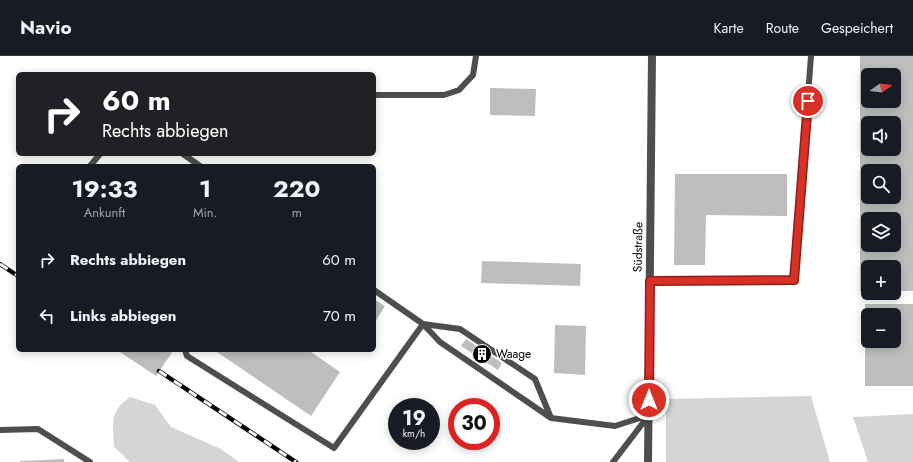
<!DOCTYPE html>
<html lang="de">
<head>
<meta charset="utf-8">
<style>
  :root { --surface:#171b24; --page:#20242c; --text:#f1f3f6; --muted:#9ea1a6; --line:#363941 }
  body { margin:0; font-family:Jost,sans-serif; background:var(--page); color:var(--text); height:100vh; display:flex; flex-direction:column; font-size:15px; white-space:nowrap }
  * { box-sizing:border-box; margin:0 }
  p { font-size:13px; color:var(--muted) }
  .icon { flex:none; width:22px; height:22px; fill:none; stroke:currentColor; stroke-width:2; stroke-linecap:round; stroke-linejoin:round }
  .map { position:relative; flex:1; overflow:hidden }
  .panel { position:absolute; left:16px; top:108px; width:360px; height:188px; display:flex; flex-direction:column; background:var(--surface); border-radius:6px; box-shadow:0 2px 10px #0003 }
  .panel>* { flex:none }
  .guide { position:absolute; left:16px; top:16px; width:360px; height:84px; border-radius:6px; box-shadow:0 2px 10px #0003; background:#202124; color:#fff; overflow:hidden }
  .needle { width:26px; rotate:75deg }
  .buttons { position:absolute; left:861px; top:12px; display:grid; gap:8px }
  .buttons a { display:grid; place-items:center; width:40px; height:40px; border-radius:6px; background:var(--surface); box-shadow:0 2px 10px #0003; font-size:20px }
  .speed { position:absolute; left:388px; top:342px; display:flex; gap:8px; font-size:20px; font-weight:700; text-align:center }
  .speed>* { display:grid; place-content:center; width:52px; height:52px; border-radius:50%; background:var(--surface); box-shadow:0 2px 10px #0003; line-height:1 }
  .speed small { font-size:10px; font-weight:400 }
  .speed .limit { border:6px solid #d22; background:#fff; color:#111 }
  .pin { position:absolute; display:grid; place-items:center; width:34px; height:34px; color:#fff; margin:-17px; border:2px solid #fff; border-radius:50%; box-shadow:0 1px 4px #0007 }
  .me { position:absolute; width:44px; margin:-22px; rotate:0deg; stroke-linejoin:round; filter:drop-shadow(0 0 3px #0008) }
  .turn { display:flex; align-items:center; gap:14px; height:84px; padding:0 20px; font-size:18px }
  .turn .icon { width:52px; height:52px; stroke-width:2.5 }
  .turn b { display:block; font-size:28px; line-height:34px }
  .eta { display:flex; justify-content:space-evenly; align-items:center; height:68px; text-align:center }
  .eta b { font-size:24px; font-weight:700; line-height:28px }
  ul { padding:0; list-style:none }
  li { display:flex; align-items:center; gap:12px; height:56px; padding:0 20px }
  li div { flex:1 }
  li b { display:block; font-size:15px }
  li em { font-style:normal }
  header { display:flex; align-items:center; gap:24px; box-sizing:border-box; height:56px; padding:0 20px; background:var(--surface); border-bottom:1px solid var(--line) }
  header strong { font-size:19px }
  nav { display:flex; gap:22px; margin-inline-start:auto; font-size:14px }
  .map>svg:first-child { display:block }
  .green { fill:#d5d5d5 }
  .building { fill:#bebebe; fill-rule:evenodd }
  .lines { fill:none; stroke-linecap:round; stroke-linejoin:round }
  .service { stroke:#4e4e4e; stroke-width:6 }
  .minor { stroke:#4e4e4e; stroke-width:8 }
  .rail-casing { stroke:#000; stroke-width:4.5 }
  .rail { stroke:#fff; stroke-width:3; stroke-dasharray:9; stroke-linecap:butt }
  .route-casing { stroke:#8d1f18; stroke-width:10 }
  .route { stroke:#d93025; stroke-width:7 }
  .labels { text-anchor:middle; dominant-baseline:central; stroke-width:3; stroke-linejoin:round; paint-order:stroke }
  .street-label { font-size:12px; fill:#000; stroke:#fff }
  .poi-label { font-size:12px; fill:#000; stroke:#fff; text-anchor:start }
</style>
</head>
<body>
<header>
<strong>Navio</strong>
<nav><a>Karte</a><a>Route</a><a>Gespeichert</a></nav>
</header>
<div class="map">
<svg width="913" height="406" viewBox="0 0 913 406">
  <rect width="100%" height="100%" fill="#fff"/>
  <!-- green -->
  <path class="green" d="M811 340 830 406H666V343Z
    M130 341 155 349 171 371 221 393 239 406H130L114 391C113 367 109 356 130 341Z
    M913 358V406H868L853 361Z"/>
  <!-- building -->
  <path class="building" d="M860 0H913V235H894V211H868V235H860ZM868 19H894V45H868ZM868 67H894V93H868ZM868 115H894V141H868ZM868 163H894V189H868Z
    M490 32 536 33 535 60 490 59Z
    M675 118H787V160L706 159 705 209H674Z
    M482 205 581 208 580 230 481 227Z
    M374 243 385 250 374 268Z
    M865 248H913V330H865ZM868 259H894V285H868Z
    M555 269 586 270 585 319 554 317Z
    M466 283 502 307 498 314 461 290Z
    M117 294H171L173 295 156 320Z
    M214 294H308L340 316 311 360Z
    M64 403V406H20V405Z"/>
  <g class="lines">
    <!-- service -->
    <path class="service" d="M374 39H444L459 34 473 19 476 0
      M183 98 200 110
      M90 110 100 98
      M650 225H794L811 0
      M374 234 423 268 440 286 551 362 615 370 649 359
      M185 294 187 300 334 392 423 268 460 273 535 323 551 362
      M0 374 38 373 90 406
      M613 406 649 359"/>
    <!-- minor -->
    <path class="minor" d="M648 406 652 0"/>
    <!-- rail casing -->
    <g class="rail-casing">
      <path id="rail" d="M0 208 18 220
        M159 315 296 406"/>
    </g>
    <!-- rail -->
    <use href="#rail" class="rail"/>
  </g>
  <g class="lines">
    <!-- route casing -->
    <g class="route-casing">
      <path id="route" d="M649 344 650 225 794 224 808 45"/>
    </g>
    <!-- route -->
    <use href="#route" class="route"/>
  </g>
  <!-- icons -->
  <defs>
    <g id="building-disc" transform="scale(1)"><circle r="9.5" fill="#000" stroke="#fff"/><path d="M-4-6H4V6H1V3H-1V6H-4ZM-2.5-4.3h1.7v1.8h-1.7ZM.8-4.3h1.7v1.8H.8ZM-2.5-1h1.7V.8h-1.7ZM.8-1h1.7V.8H.8Z" fill="#fff"/></g>
  </defs>
  <g fill-rule="evenodd">
    <use href="#building-disc" x="482" y="298"/>
  </g>
  <g class="labels">
    <!-- street labels -->
    <g class="street-label">
      <text transform="translate(638 191) rotate(-89)">Südstraße</text>
    </g>
    <!-- poi labels -->
    <g class="poi-label">
      <text x="496" y="298">Waage</text>
    </g>
  </g>
</svg>
<div class="buttons">
<a><svg class="needle" viewBox="-14 -14 28 28"><path d="M0-13l5 13h-10z" fill="#e53935"/><path d="M0 13l5-13h-10z" fill="#9ea1a6"/></svg></a>
<a><svg class="icon" aria-label="sound" viewBox="0 0 24 24"><path d="M4 9h4l5-4v14l-5-4H4zM17 9q2 3 0 6"/></svg></a>
<a><svg class="icon" aria-label="search" viewBox="0 0 24 24"><circle cx="10" cy="10" r="6"/><path d="M15 15l6 6"/></svg></a>
<a><svg class="icon" aria-label="layers" viewBox="0 0 24 24"><path d="M12 4l9 5-9 5-9-5zM3 14l9 5 9-5"/></svg></a>
<a>+</a>
<a>−</a>
</div>
<div class="speed"><div>19<small>km/h</small></div><div class="limit">30</div></div>
<div class="pin" style="left:808px;top:45px;background:#d93025"><svg class="icon" aria-label="arrive" viewBox="0 0 24 24"><path d="M6 21V4h12l-3 4 3 4H6"/></svg></div>
<svg class="me" style="left:649px;top:344px" viewBox="-20 -20 40 40"><circle r="17" fill="#d93025" stroke="#fff" stroke-width="3"/><path d="M0-11L8 9 0 5-8 9z" fill="#fff"/></svg>
<div class="guide">
<div class="turn"><svg class="icon" aria-label="right" viewBox="0 0 24 24"><path d="M7 20v-9h11M14 6l5 5-5 5"/></svg><div><b>60 m</b>Rechts abbiegen</div></div>
</div>
<section class="panel">
<div class="eta">
<div><b>19:33</b><p>Ankunft</p></div>
<div><b>1</b><p>Min.</p></div>
<div><b>220</b><p>m</p></div>
</div>
<ul>
<li><svg class="icon" aria-label="right" viewBox="0 0 24 24"><path d="M7 20v-9h11M14 6l5 5-5 5"/></svg><div><b>Rechts abbiegen</b></div><em>60 m</em></li>
<li><svg class="icon" aria-label="left" viewBox="0 0 24 24"><path d="M17 20v-9H6M10 6l-5 5 5 5"/></svg><div><b>Links abbiegen</b></div><em>70 m</em></li>
</ul>
</section>
</div>
</body>
</html>
